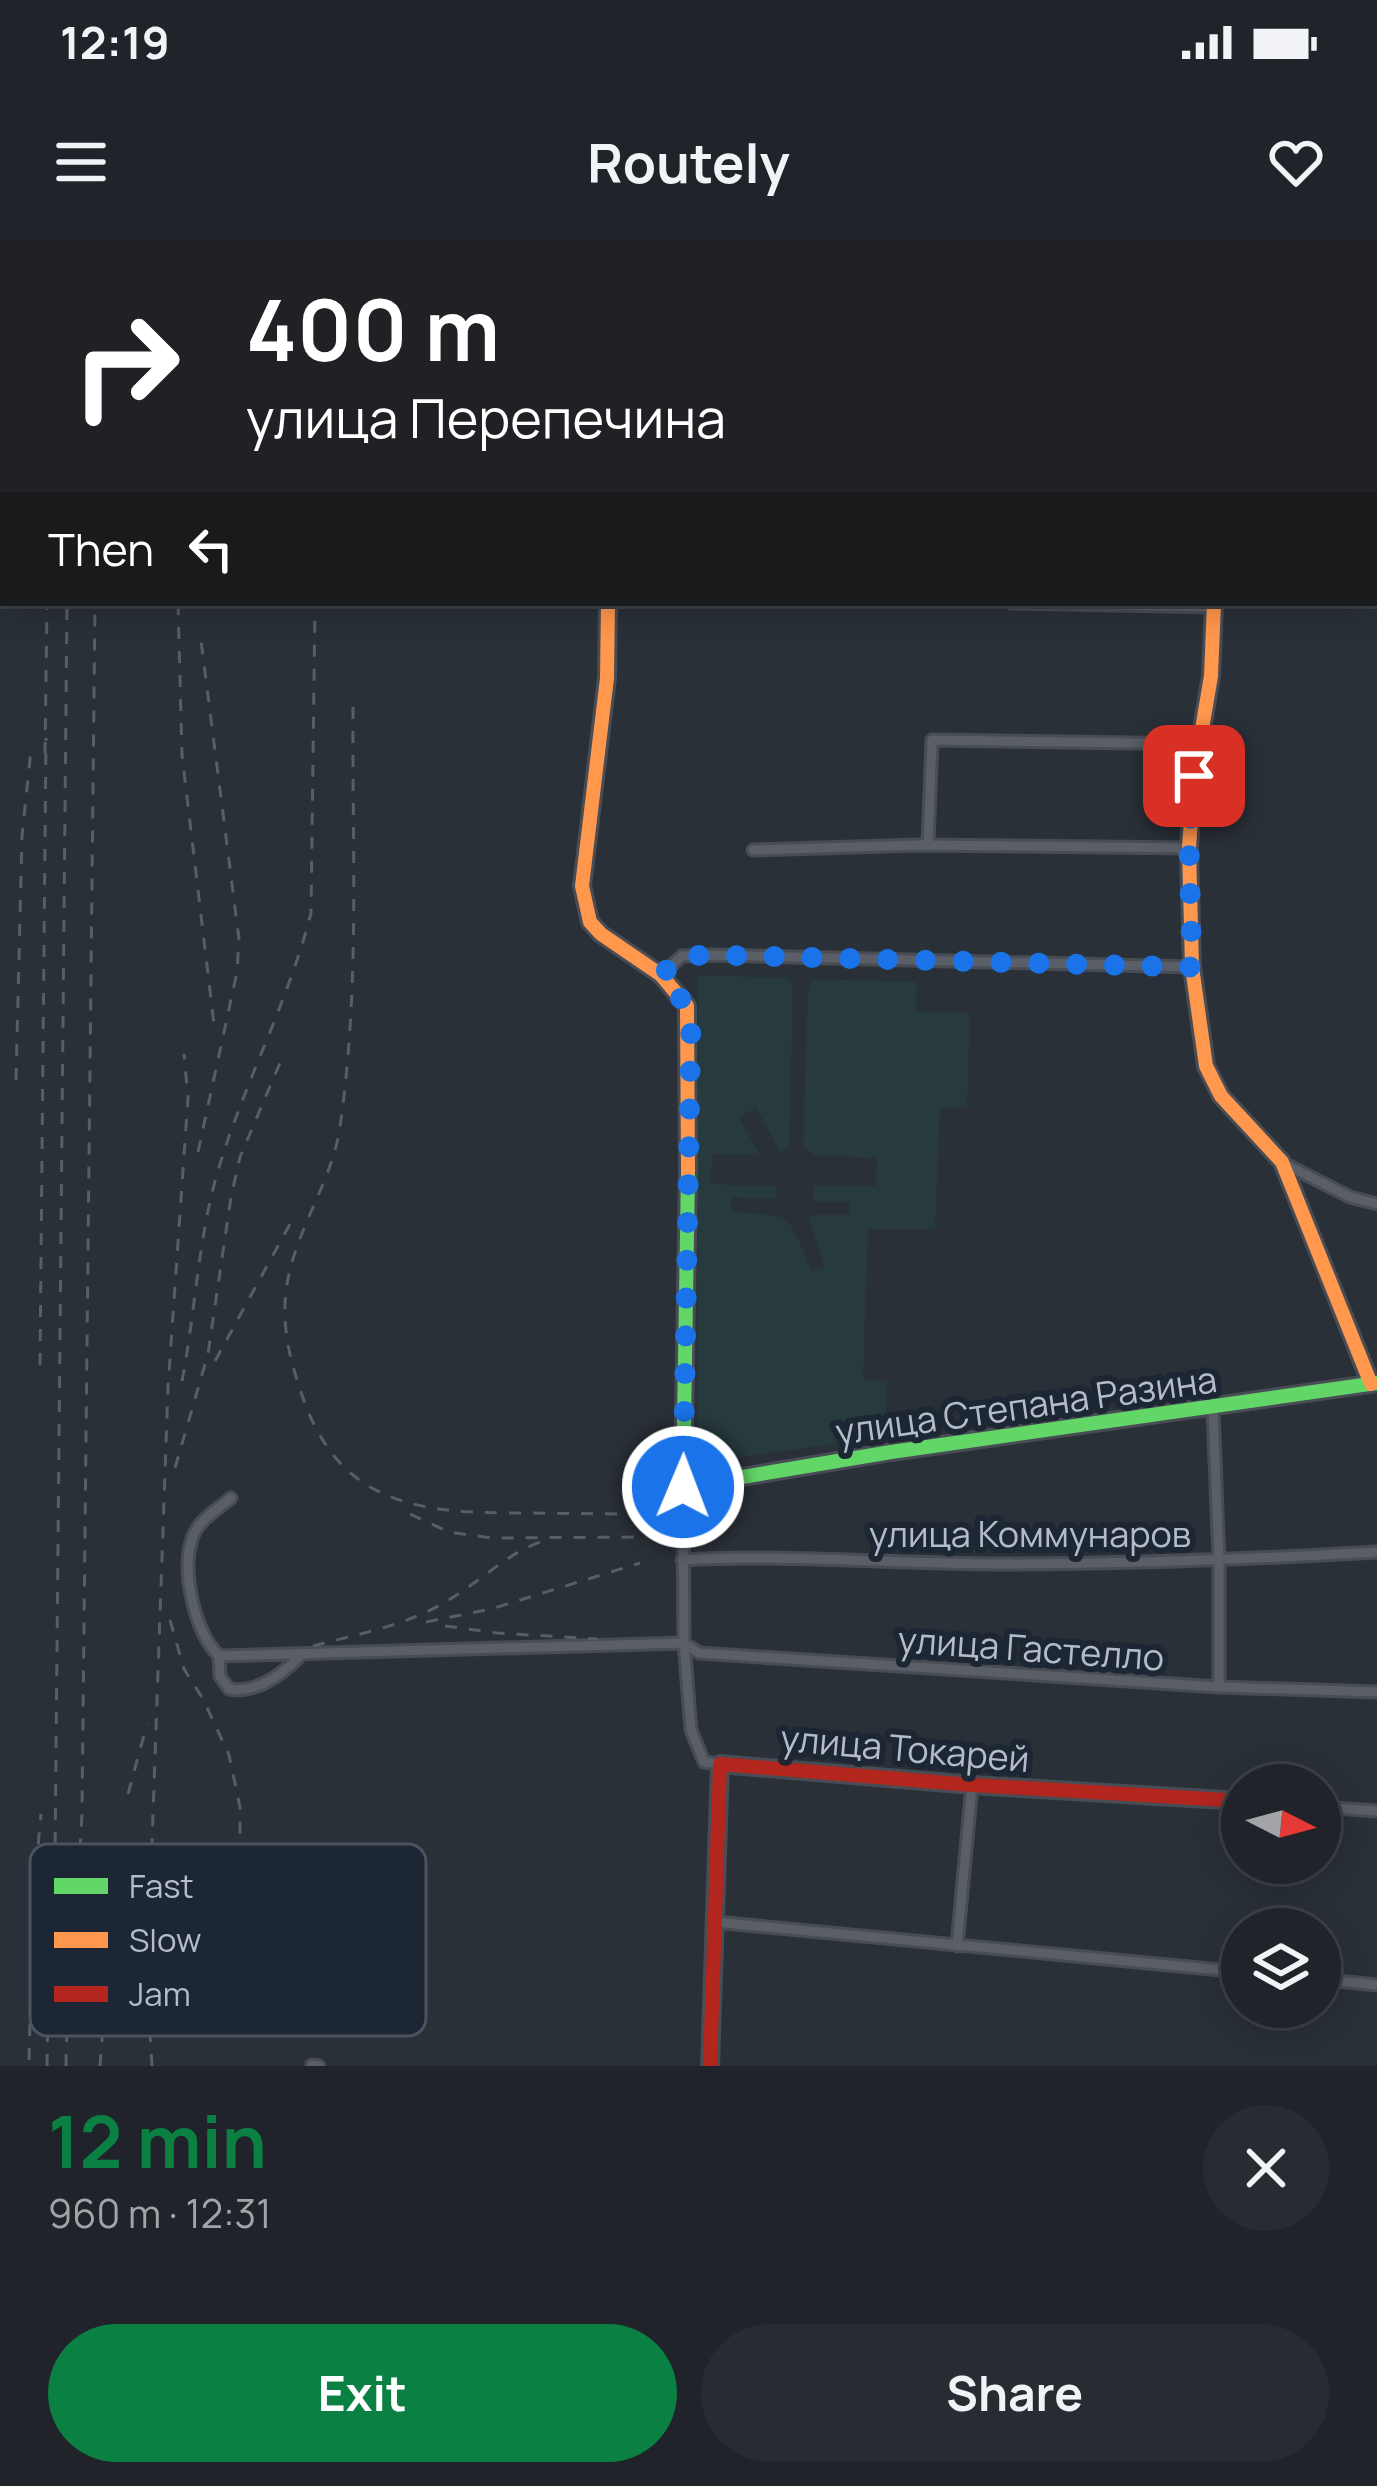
<!DOCTYPE html>
<html lang="en">
<head>
<meta charset="utf-8">
<style>
  :root { --surface:#20242a; --page:#282c32; --text:#f1f3f6; --muted:#a2a4a8; --line:#3d4147; --accent:#0b8043 }
  body { margin:0; font-family:Manrope,sans-serif; background:var(--page); color:var(--text); height:100vh; display:flex; flex-direction:column; font-size:45px; white-space:nowrap }
  * { box-sizing:border-box; margin:0 }
  p { font-size:39px; color:var(--muted) }
  .icon { flex:none; width:66px; height:66px; fill:none; stroke:currentColor; stroke-width:2; stroke-linecap:round; stroke-linejoin:round }
  .map { position:relative; height:1826px; overflow:hidden }
  .sheet { display:flex; flex-direction:column; background:var(--surface); flex:1 }
  .sheet>* { flex:none }
  .top-card { position:absolute; left:0px; top:0px; width:1377px; height:366px; box-shadow:0 6px 30px #0003,0 0 0 3px var(--line); background:#202124; color:#fff; overflow:hidden }
  .needle { width:78px; rotate:96deg }
  .tools { position:absolute; left:1221px; top:1524px; display:grid; gap:24px }
  .tools a { display:grid; place-items:center; width:120px; height:120px; border-radius:50%; background:var(--surface); box-shadow:0 6px 30px #0003,0 0 0 3px var(--line); font-size:60px }
  .pin { position:absolute; display:grid; place-items:center; width:102px; height:102px; color:#fff; margin:-51px; border-radius:24px; box-shadow:0 6px 18px #0006 }
  .me { position:absolute; width:132px; margin:-66px; rotate:1deg; stroke-linejoin:round; filter:drop-shadow(0 0 9px #0008) }
  .turn { display:flex; align-items:center; gap:42px; height:252px; padding:0 48px; font-size:54px }
  .turn .icon { width:156px; height:156px; stroke-width:2.5 }
  .turn b { display:block; font-size:84px; line-height:102px }
  .then { display:flex; align-items:center; height:114px; padding:0 48px; background:#0003; gap:24px; font-size:45px }
  .round { display:grid; place-items:center; flex:none; width:126px; height:126px; border-radius:63px; background:var(--page) }
  .head { display:flex; align-items:center; justify-content:space-between; height:204px; padding:0 48px }
  h1 { font-size:72px; font-weight:700; line-height:90px; color:var(--accent) }
  .action { display:flex; gap:24px; margin-top:auto; padding:24px 48px }
  .action a { flex:1; height:138px; border-radius:72px; background:var(--accent); color:#fff; font-size:48px; font-weight:700; line-height:138px; text-align:center }
  .action a+a { background:var(--page); color:var(--text) }
  .status { display:flex; justify-content:space-between; align-items:center; height:84px; padding:0 60px; background:var(--surface); direction:ltr }
  .status svg { height:33px; fill:currentColor }
  header { display:flex; justify-content:space-between; align-items:center; height:156px; padding:0 48px; background:var(--surface); font-size:54px; font-weight:700 }
  .map>svg:first-child { display:block }
  .green { fill:#273a3e }
  .lines { fill:none; stroke-linecap:round; stroke-linejoin:round }
  .street-casing { stroke:#484c55; stroke-width:15 }
  .fast-casing { stroke:#484c55; stroke-width:20 }
  .slow-casing { stroke:#484c55; stroke-width:20 }
  .jam-casing { stroke:#484c55; stroke-width:20 }
  .street { stroke:#5a5e66; stroke-width:9 }
  .fast { stroke:#63d668; stroke-width:14 }
  .slow { stroke:#ff974d; stroke-width:14 }
  .jam { stroke:#b3261e; stroke-width:14 }
  .rail { stroke:#595d64; stroke-width:3; stroke-dasharray:12 12; stroke-linecap:butt }
  .route { stroke:#1a73e8; stroke-width:21; stroke-dasharray:0 37.8 }
  .labels { text-anchor:middle; dominant-baseline:central; stroke-width:12; stroke-linejoin:round; paint-order:stroke }
  .street-label { font-size:36px; fill:#b4bcc9; stroke:#1d2633 }
  .key { fill:#1d2633; stroke:#4a5360; stroke-width:3 }
  .key-label { font-size:33px; fill:#b4bcc9 }
</style>
</head>
<body>
<div class="status"><b>12:19</b><svg viewBox="0 0 49 12"><path d="M0 12V9h3v3zM5 12V6h3v6zM10 12V3h3v9zM15 12V0h3v12zM26 1h20v11H26zM47 4h2v5h-2z"/></svg></div>
<header><svg class="icon" aria-label="menu" viewBox="0 0 24 24"><path d="M4 6h16M4 12h16M4 18h16"/></svg>Routely<svg class="icon" aria-label="heart" viewBox="0 0 24 24"><path d="M12 20l-8-8c-3-5 5-10 8-4 3-6 11-1 8 4z"/></svg></header>
<div class="map">
<svg width="1377" height="1826" viewBox="0 0 1377 1826">
  <rect width="100%" height="100%" fill="#2a3038"/>
  <!-- green -->
  <path class="green" d="M698 735 788 738 793 750 789 906 780 913 756 867 739 878 760 915 712 914 711 944 777 947 776 958 731 957V972C797 976 786 972 812 1032L825 1027 809 981 813 975H849L850 962 813 961V945L876 946 877 918 813 915 803 906 808 751 812 739 917 742 916 771 970 773 967 867 940 868 935 989H868L863 1140 887 1141 885 1197 697 1223Z"/>
  <g class="lines">
    <!-- street casing -->
    <g class="street-casing">
      <path id="street" d="M635 0 660 3
        M443 3 446 0
        M1194 3V0
        M1011 363 1214 367
        M928 605 932 500 1198 504
        M753 610 919 605 1189 608
        M661 735 682 716 710 715 1192 727
        M1283 923 1350 957 1377 964
        M1213 1169 1219 1320V1447
        M683 1247 684 1403 691 1490 704 1522 720 1524
        M231 1258C218 1269 197 1281 192 1299 181 1333 195 1392 219 1416L684 1403
        M682 1320C789 1314 895 1324 1002 1324 1127 1324 1252 1319 1377 1312
        M684 1403 699 1413 1219 1447 1377 1452
        M219 1416 220 1436 229 1449C258 1454 283 1434 302 1414
        M1320 1567 1377 1571
        M715 1682 1242 1732
        M957 1706 972 1545
        M1320 1739 1377 1745
        M312 1825 319 1826"/>
    </g>
    <!-- fast casing -->
    <g class="fast-casing">
      <path id="fast" d="M688 931 683 1247 891 1212 1377 1143"/>
    </g>
    <!-- slow casing -->
    <g class="slow-casing">
      <path id="slow" d="M608 363 607 438 582 646 590 682 601 694 661 735 687 766 688 931
        M1214 363 1211 436 1194 536 1189 608 1192 727 1206 826 1221 856 1282 922 1371 1144"/>
    </g>
    <!-- jam casing -->
    <g class="jam-casing">
      <path id="jam" d="M603 0V3
        M1374 257H1377
        M710 1826 720 1524 972 1545 1242 1561"/>
    </g>
    <!-- street -->
    <use href="#street" class="street"/>
    <!-- fast -->
    <use href="#fast" class="fast"/>
    <!-- slow -->
    <use href="#slow" class="slow"/>
    <!-- jam -->
    <use href="#jam" class="jam"/>
    <!-- rail -->
    <path class="rail" d="M92 0V3
      M309 0 310 3
      M64 3V0
      M335 3 336 0
      M178 363 182 515 215 793
      M353 467C352 607 360 748 340 887 332 943 293 993 286 1051 282 1086 289 1116 300 1149 335 1261 411 1273 515 1273 558 1273 600 1274 643 1274
      M45 514 47 363
      M16 840 22 596 31 510
      M198 912 237 732 239 699 200 393
      M215 1121 290 984
      M40 1125 46 498
      M182 1141C196 1069 198 994 220 924 246 839 289 760 311 673L315 363
      M175 1228 208 1114 231 957 240 917 280 823
      M410 1274 449 1292 491 1298 646 1297
      M170 1380 184 1429 203 1459 229 1515 240 1567V1623
      M426 1382 491 1369 640 1323
      M445 1386 497 1393 597 1399
      M313 1406C358 1394 408 1385 447 1361 480 1342 507 1313 543 1301
      M128 1554 147 1484
      M54 1724 67 363
      M92 1752 98 1682 108 1627
      M29 1820 33 1661 41 1574
      M47 1826 49 1707
      M66 1826C67 1740 79 1656 82 1570L95 363
      M100 1826 107 1736 143 1628
      M152 1826 147 1745 168 1147 188 858 184 814"/>
  </g>
  <g class="lines">
    <!-- route -->
    <path class="route" d="M683 1247 691 784 687 766 661 735 682 716 710 715 1192 727 1189 608 1194 536"/>
  </g>
  <g class="labels">
    <!-- street labels -->
    <g class="street-label">
      <text transform="translate(1026 1165) rotate(-8)">улица Степана Разина</text>
      <text x="1030" y="1293">улица Коммунаров</text>
      <text transform="translate(1031 1408) rotate(4)">улица Гастелло</text>
      <text transform="translate(905 1508) rotate(5)">улица Токарей</text>
    </g>
  </g>
  <!-- legend -->
  <rect x="30" y="1604" width="396" height="192" rx="18" class="key"/>
  <rect x="54" y="1638" width="54" height="16" fill="#63d668"/>
  <rect x="54" y="1692" width="54" height="16" fill="#ff974d"/>
  <rect x="54" y="1746" width="54" height="16" fill="#b3261e"/>
  <g class="key-label">
    <text x="129" y="1658">Fast</text>
    <text x="129" y="1712">Slow</text>
    <text x="129" y="1766">Jam</text>
  </g>
</svg>
<div class="tools">
<a><svg class="needle" viewBox="-14 -14 28 28"><path d="M0-13l5 13h-10z" fill="#e53935"/><path d="M0 13l5-13h-10z" fill="#a2a4a8"/></svg></a>
<a><svg class="icon" aria-label="layers" viewBox="0 0 24 24"><path d="M12 4l9 5-9 5-9-5zM3 14l9 5 9-5"/></svg></a>
</div>
<div class="pin" style="left:1194px;top:536px;background:#d93025"><svg class="icon" aria-label="arrive" viewBox="0 0 24 24"><path d="M6 21V4h12l-3 4 3 4H6"/></svg></div>
<svg class="me" style="left:683px;top:1247px" viewBox="-20 -20 40 40"><circle r="17" fill="#1a73e8" stroke="#fff" stroke-width="3"/><path d="M0-11L8 9 0 5-8 9z" fill="#fff"/></svg>
<div class="top-card">
<div class="turn"><svg class="icon" aria-label="right" viewBox="0 0 24 24"><path d="M7 20v-9h11M14 6l5 5-5 5"/></svg><div><b>400 m</b>улица Перепечина</div></div>
<div class="then">Then<svg class="icon" aria-label="left" viewBox="0 0 24 24"><path d="M17 20v-9H6M10 6l-5 5 5 5"/></svg></div>
</div>
</div>
<section class="sheet">
<div class="head"><div><h1>12 min</h1><p>960 m · 12:31</p></div><a class="round"><svg class="icon" aria-label="close" viewBox="0 0 24 24"><path d="M6 6l12 12M18 6L6 18"/></svg></a></div>
<div class="action"><a>Exit</a><a>Share</a></div>
</section>
</body>
</html>
